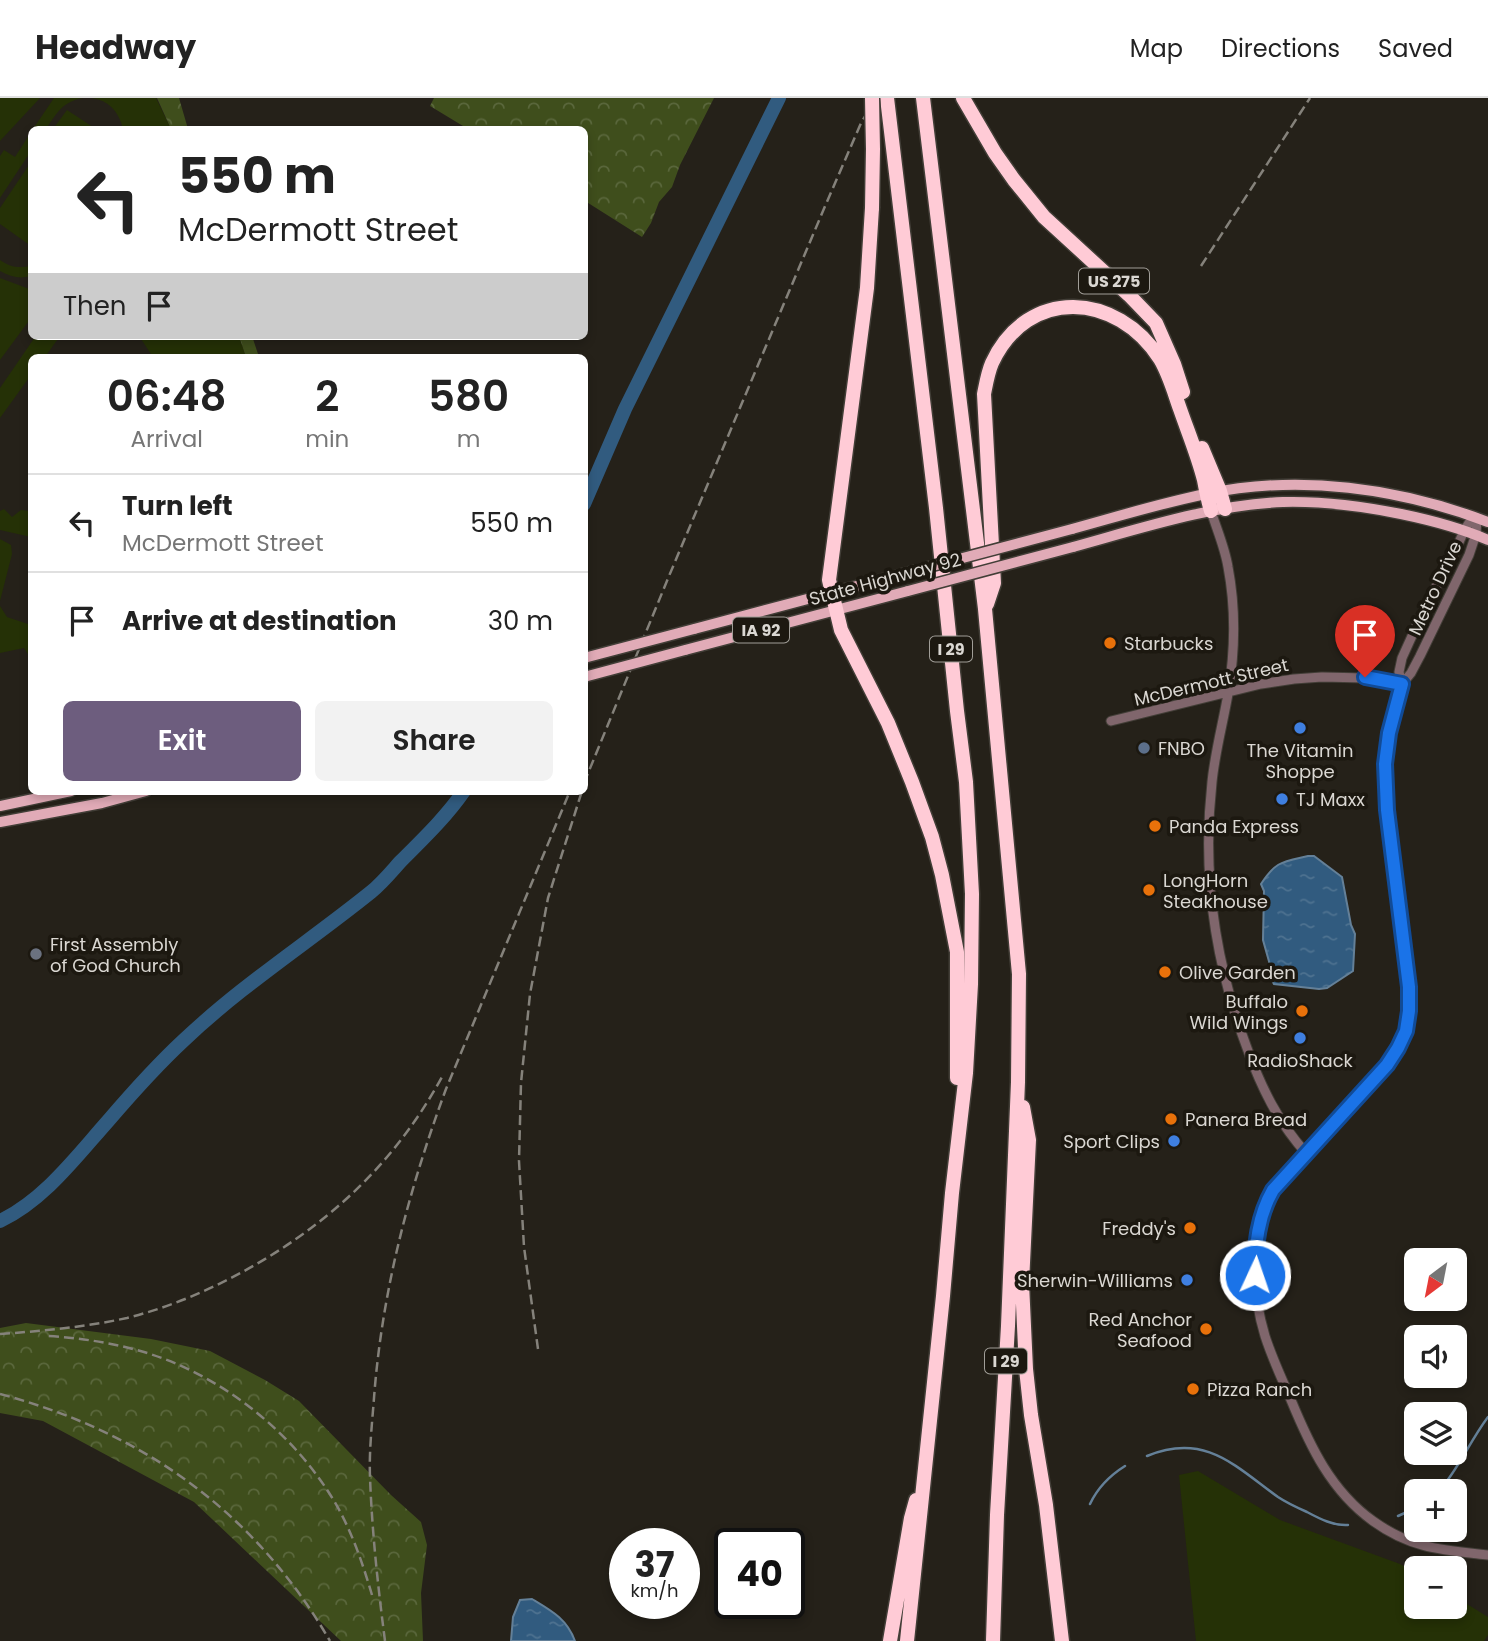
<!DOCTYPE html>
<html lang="en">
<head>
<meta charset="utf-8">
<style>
  :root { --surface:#fff; --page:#f2f2f2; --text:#222; --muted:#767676; --line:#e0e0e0; --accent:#6d5d7e }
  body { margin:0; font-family:Poppins,sans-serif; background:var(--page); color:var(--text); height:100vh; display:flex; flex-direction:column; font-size:26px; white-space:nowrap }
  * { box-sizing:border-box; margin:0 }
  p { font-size:23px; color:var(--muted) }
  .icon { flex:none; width:38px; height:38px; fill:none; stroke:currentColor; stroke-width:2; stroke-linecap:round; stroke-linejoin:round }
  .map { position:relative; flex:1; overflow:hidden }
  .panel { position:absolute; left:28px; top:256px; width:560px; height:441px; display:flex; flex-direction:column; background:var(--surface); border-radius:10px; box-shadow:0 4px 10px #0003 }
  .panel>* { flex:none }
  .banner { position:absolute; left:28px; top:28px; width:560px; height:214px; border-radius:10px; box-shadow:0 4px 10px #0003; background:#fff; color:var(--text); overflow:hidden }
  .needle { width:46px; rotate:212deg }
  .controls { position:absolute; left:1404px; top:1150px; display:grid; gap:14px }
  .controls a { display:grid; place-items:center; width:63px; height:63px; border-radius:10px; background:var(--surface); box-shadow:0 4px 10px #0003; font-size:35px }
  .speed { position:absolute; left:609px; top:1430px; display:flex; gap:14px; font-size:35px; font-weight:700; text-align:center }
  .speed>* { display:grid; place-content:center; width:91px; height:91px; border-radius:50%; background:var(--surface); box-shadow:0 4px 10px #0003; line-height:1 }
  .speed small { font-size:18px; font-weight:400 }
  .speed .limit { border:4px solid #111; border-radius:10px; background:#fff; color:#111 }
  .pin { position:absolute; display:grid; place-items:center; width:60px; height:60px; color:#fff; margin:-72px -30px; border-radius:50% 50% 50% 0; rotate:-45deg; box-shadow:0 0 7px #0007 }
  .pin .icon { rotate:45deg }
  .me { position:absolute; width:77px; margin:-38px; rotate:3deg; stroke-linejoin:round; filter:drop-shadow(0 0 5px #0008) }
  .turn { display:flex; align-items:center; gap:24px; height:147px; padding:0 35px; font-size:32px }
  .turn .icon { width:91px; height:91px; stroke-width:2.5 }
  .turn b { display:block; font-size:49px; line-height:60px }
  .then { display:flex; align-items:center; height:66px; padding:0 35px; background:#0003; gap:14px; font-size:26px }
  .eta { display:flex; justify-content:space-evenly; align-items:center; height:119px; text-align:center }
  .eta b { font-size:42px; font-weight:600; line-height:49px }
  .action { display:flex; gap:14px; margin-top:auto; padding:14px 35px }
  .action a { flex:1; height:80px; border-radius:10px; background:var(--accent); color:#fff; font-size:28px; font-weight:600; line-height:80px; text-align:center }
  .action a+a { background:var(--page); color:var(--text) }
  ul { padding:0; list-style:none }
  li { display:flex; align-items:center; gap:21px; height:98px; padding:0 35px; border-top:2px solid var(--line) }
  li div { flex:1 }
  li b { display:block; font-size:26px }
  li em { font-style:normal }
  header { display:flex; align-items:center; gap:42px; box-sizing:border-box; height:98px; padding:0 35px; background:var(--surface); border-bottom:2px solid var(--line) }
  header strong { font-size:33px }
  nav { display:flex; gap:38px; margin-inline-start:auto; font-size:24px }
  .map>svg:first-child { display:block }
  .green { fill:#253106 }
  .forest { fill:url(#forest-crowns) }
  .water { fill:url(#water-ripples); stroke:#648098; stroke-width:2 }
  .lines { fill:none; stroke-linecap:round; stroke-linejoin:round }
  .stream { stroke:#648098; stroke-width:2.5 }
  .river { stroke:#315b7f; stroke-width:14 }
  .minor-casing { stroke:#423e37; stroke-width:11 }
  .major-casing { stroke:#423e37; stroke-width:13 }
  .highway-casing { stroke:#423e37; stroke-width:17 }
  .minor { stroke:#80666c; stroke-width:9 }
  .major { stroke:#e1abb7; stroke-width:10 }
  .highway { stroke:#ffcbd6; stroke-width:14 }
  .rail { stroke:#85827b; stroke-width:2.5; stroke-dasharray:10 5; stroke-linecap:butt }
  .major-bridge-casing { stroke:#423e37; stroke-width:13; stroke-linecap:butt }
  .highway-bridge-casing { stroke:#423e37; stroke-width:17; stroke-linecap:butt }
  .major-bridge { stroke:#e1abb7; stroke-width:10 }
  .highway-bridge { stroke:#ffcbd6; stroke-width:14 }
  .route-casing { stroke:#114b97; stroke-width:18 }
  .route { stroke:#1a73e8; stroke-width:12 }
  .food-dot { fill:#e8710a; stroke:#1c1810; stroke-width:2.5 }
  .shop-dot { fill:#3f7fe0; stroke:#1c1810; stroke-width:2.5 }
  .service-dot { fill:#5c6f8a; stroke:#1c1810; stroke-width:2.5 }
  .worship-dot { fill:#6b7280; stroke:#1c1810; stroke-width:2.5 }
  .labels { text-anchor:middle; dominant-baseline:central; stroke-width:7; stroke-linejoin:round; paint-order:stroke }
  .shield { fill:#1c1810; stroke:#a19e98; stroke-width:2 }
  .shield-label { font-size:16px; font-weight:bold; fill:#dad7d2 }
  .street-label { font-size:18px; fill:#dad7d2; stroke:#1c1810 }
  .poi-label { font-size:18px; fill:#dad7d2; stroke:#1c1810; text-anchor:start }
</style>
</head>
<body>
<header>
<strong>Headway</strong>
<nav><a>Map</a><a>Directions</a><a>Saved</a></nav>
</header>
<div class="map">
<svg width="1488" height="1543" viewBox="0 0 1488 1543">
  <defs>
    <pattern id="forest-crowns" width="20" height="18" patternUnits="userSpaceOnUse" patternTransform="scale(1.75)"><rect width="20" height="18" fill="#3f4e1c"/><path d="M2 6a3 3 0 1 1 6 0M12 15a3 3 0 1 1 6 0" fill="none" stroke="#5a673c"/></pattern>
    <pattern id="water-ripples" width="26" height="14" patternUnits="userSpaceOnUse" patternTransform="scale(1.75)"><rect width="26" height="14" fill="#315b7f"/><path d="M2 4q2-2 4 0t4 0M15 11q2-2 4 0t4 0" fill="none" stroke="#4e7290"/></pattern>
  </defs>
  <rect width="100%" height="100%" fill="#252119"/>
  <!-- green -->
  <path class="green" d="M0 0H40L0 43Z
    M54 0H83C62 4 57 15 46 31H33Z
    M91 0H156L171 31H123C119 14 109 2 91 0Z
    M67 12 96 31H53Z
    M31 34V53L0 100V58L4 52 15 59Z
    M31 64V148L0 126V110Z
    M0 162C11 170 19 170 31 168V178C20 181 11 179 0 173Z
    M0 180 32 192 31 220 0 262Z
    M60 238 45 259H32L31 277 0 320V290L35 239Z
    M139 238H239L246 259H153Z
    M4 411 12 419 21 412 30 413 31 416V439L0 432V413Z
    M0 441 11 447 12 456 0 503Z
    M0 508 7 519 31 527V561L24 550 0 555Z
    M1198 1373 1280 1422 1400 1466 1416 1475V1508H1454V1498L1488 1519V1537L1484 1543H1196L1179 1377Z"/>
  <!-- forest -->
  <path class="forest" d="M157 0H179L188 31H171Z
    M434 0H714L680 67 672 89 659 104 651 125 642 139 585 103 584 32 468 31 430 8Z
    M239 238H252L259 259H246Z
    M26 1225 151 1241 210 1253 265 1282 299 1303 391 1397 421 1424 427 1447 421 1495 423 1543H341L194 1404 43 1323 0 1315V1230Z"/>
  <!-- water -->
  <path class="water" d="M1308 758H1314L1342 779 1351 827 1355 836 1353 873 1327 890 1319 891 1274 886 1270 879 1272 874 1263 842 1264 793 1261 786C1276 763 1282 764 1308 758Z
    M532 1501C552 1513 567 1521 575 1543H511L513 1519 520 1502Z"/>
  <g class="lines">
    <!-- stream -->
    <path class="stream" d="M1147 1358C1205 1334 1235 1368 1278 1399 1287 1405 1298 1410 1307 1414 1320 1421 1334 1428 1348 1427
      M1439 1393C1458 1372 1470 1343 1488 1319
      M1090 1406C1098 1389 1109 1378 1125 1368
      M1398 1418 1416 1410"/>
    <!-- river -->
    <path class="river" d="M584 406 625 311 779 0
      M0 1123C44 1102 76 1059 108 1023 132 995 157 967 184 942 242 887 309 844 371 794 382 785 391 774 400 764 423 741 446 719 464 693"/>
    <!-- minor casing -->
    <g class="minor-casing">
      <path id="minor" d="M1211 413C1217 432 1225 450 1228 469 1236 511 1235 554 1228 596 1223 625 1215 654 1212 684 1202 774 1215 865 1247 950 1261 989 1278 1024 1306 1055
        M1477 420 1476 436 1469 457 1420 558 1411 575 1402 586 1389 635 1385 666 1387 712 1409 889C1410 905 1410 921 1405 936 1395 963 1373 983 1354 1003 1337 1021 1320 1040 1303 1058 1289 1073 1273 1088 1265 1108 1249 1147 1253 1198 1265 1238 1272 1260 1282 1281 1291 1302 1310 1348 1331 1393 1373 1423 1412 1451 1443 1452 1488 1457
        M1402 586 1399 574 1402 560 1426 507 1452 460 1464 433 1469 425 1477 420
        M1111 623 1261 586 1294 581 1322 579 1365 580 1402 586"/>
    </g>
    <!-- major casing -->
    <g class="major-casing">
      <path id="major" d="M1072 431C1116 419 1161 405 1206 396 1299 376 1399 390 1488 424
        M1073 449C1142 430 1212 407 1283 404 1322 403 1362 408 1401 416 1430 422 1461 430 1488 442
        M694 531 906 475
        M685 552 908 493
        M0 708 71 693
        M0 724 102 705 146 693"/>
    </g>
    <!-- highway casing -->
    <g class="highway-casing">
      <path id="highway" d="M887 0 936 410 957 613 966 684 972 796 971 886 966 975 952 1095 943 1198 907 1543
        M923 0 985 511 1019 876 1018 984 1008 1228 997 1417 993 1543
        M963 0 995 55 1014 82 1044 119 1129 197 1156 225 1174 266 1183 294
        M872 110 867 190 829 482 841 532 888 625 912 684 932 739 942 777 957 854V980
        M1202 350 1220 393 1225 411
        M987 506 994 485 984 296C986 286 988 274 992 265 1028 188 1117 194 1160 261 1169 276 1174 294 1180 311 1188 334 1198 358 1204 382 1206 393 1208 403 1211 413
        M1023 1009 1029 1042 1022 1185 1026 1271 1031 1317 1046 1407 1062 1543
        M890 1543 911 1420 916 1402"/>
    </g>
    <!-- minor -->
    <use href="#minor" class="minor"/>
    <!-- major -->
    <use href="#major" class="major"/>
    <!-- highway -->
    <use href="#highway" class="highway"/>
    <!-- rail -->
    <path class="rail" d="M1201 168 1310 0
      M584 685 669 478 823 113 861 25 876 0
      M0 1236C43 1233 85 1229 127 1220 163 1211 198 1197 231 1180 322 1133 394 1068 443 977
      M49 1238C81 1240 113 1245 144 1254 220 1277 289 1331 331 1398 350 1428 362 1463 372 1497
      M538 1251 524 1149 519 1063 521 985 530 896 548 800 582 693
      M0 1296C143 1334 255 1414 330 1543
      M385 1543C378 1489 372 1434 370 1379 369 1353 372 1326 374 1300 382 1193 409 1091 446 991L570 693"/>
    <!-- major-bridge casing -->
    <g class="major-bridge-casing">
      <path id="major-bridge" d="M906 475 1072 431
        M908 493 1073 449
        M584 560 694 531
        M584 579 685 552"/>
    </g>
    <!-- highway-bridge casing -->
    <g class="highway-bridge-casing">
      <path id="highway-bridge" d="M872 0 873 51 872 110"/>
    </g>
    <!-- major-bridge -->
    <use href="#major-bridge" class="major-bridge"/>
    <!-- highway-bridge -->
    <use href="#highway-bridge" class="highway-bridge"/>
  </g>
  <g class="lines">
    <!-- route casing -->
    <g class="route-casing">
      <path id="route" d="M1255 1177C1255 1147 1258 1118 1273 1092L1387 967 1398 950 1406 933 1409 913V889L1387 712 1385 666 1389 635 1402 586 1365 579"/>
    </g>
    <!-- route -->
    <use href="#route" class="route"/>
  </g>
  <!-- markers -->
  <g class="food-dot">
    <circle cx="1110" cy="545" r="7"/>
    <circle cx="1155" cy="728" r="7"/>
    <circle cx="1149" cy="792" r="7"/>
    <circle cx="1165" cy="874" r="7"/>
    <circle cx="1302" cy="913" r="7"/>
    <circle cx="1171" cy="1021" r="7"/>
    <circle cx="1190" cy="1130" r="7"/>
    <circle cx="1206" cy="1231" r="7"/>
    <circle cx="1193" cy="1291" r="7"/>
  </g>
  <g class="shop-dot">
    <circle cx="1300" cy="630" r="7"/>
    <circle cx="1282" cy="701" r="7"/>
    <circle cx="1300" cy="940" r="7"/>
    <circle cx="1174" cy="1043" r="7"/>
    <circle cx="1187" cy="1182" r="7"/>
  </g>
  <circle class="service-dot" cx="1144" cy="650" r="7"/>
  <circle class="worship-dot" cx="36" cy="856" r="7"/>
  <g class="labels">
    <!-- shield labels -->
    <g class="shield">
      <rect x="1079" y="170.5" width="70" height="25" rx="5"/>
      <rect x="733" y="519.5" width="56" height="25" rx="5"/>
      <rect x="930" y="538.5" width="42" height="25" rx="5"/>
      <rect x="985" y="1250.5" width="42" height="25" rx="5"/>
    </g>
    <g class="shield-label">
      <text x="1114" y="183">US 275</text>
      <text x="761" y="532">IA 92</text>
      <text x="951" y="551">I 29</text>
      <text x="1006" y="1263">I 29</text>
    </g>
    <!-- street labels -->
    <g class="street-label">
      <text transform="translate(885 481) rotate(-15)">State Highway 92</text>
      <text transform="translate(1435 490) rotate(-65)">Metro Drive</text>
      <text transform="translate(1211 584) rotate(-13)">McDermott Street</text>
    </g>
    <!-- poi labels -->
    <g class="poi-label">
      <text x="1124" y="545">Starbucks</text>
      <text x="1158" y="650">FNBO</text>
      <text x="1300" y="652" text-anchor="middle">The Vitamin<tspan x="1300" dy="21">Shoppe</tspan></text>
      <text x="1296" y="701">TJ Maxx</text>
      <text x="1169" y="728">Panda Express</text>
      <text x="1163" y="782">LongHorn<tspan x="1163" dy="21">Steakhouse</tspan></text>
      <text x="50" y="846">First Assembly<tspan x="50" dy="21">of God Church</tspan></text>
      <text x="1179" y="874">Olive Garden</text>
      <text x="1288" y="903" text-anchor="end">Buffalo<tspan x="1288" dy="21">Wild Wings</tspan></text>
      <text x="1300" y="962" text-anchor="middle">RadioShack</text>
      <text x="1185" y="1021">Panera Bread</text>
      <text x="1160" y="1043" text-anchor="end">Sport Clips</text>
      <text x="1176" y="1130" text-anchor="end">Freddy's</text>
      <text x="1173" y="1182" text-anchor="end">Sherwin-Williams</text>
      <text x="1192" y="1221" text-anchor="end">Red Anchor<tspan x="1192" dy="21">Seafood</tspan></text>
      <text x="1207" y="1291">Pizza Ranch</text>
    </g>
  </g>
</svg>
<div class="controls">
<a><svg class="needle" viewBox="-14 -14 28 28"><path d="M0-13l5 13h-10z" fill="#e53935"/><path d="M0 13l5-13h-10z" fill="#767676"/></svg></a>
<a><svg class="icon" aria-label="sound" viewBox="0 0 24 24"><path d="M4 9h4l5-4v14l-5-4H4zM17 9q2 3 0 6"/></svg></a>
<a><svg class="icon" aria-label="layers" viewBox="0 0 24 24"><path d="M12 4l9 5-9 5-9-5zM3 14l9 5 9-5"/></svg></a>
<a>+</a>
<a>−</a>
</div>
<div class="speed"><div>37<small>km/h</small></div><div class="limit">40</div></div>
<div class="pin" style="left:1365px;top:579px;background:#d93025"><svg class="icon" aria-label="arrive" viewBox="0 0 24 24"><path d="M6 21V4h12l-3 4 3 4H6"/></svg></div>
<svg class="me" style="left:1255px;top:1177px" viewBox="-20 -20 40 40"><circle r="17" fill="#1a73e8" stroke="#fff" stroke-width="3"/><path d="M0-11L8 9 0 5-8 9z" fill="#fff"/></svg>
<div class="banner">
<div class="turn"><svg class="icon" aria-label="left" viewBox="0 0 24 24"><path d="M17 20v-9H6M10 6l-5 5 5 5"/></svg><div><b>550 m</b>McDermott Street</div></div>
<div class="then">Then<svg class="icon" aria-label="arrive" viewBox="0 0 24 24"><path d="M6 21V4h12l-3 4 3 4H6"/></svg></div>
</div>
<section class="panel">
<div class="eta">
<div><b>06:48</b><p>Arrival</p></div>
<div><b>2</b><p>min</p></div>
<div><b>580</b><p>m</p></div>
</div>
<ul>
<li><svg class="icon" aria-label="left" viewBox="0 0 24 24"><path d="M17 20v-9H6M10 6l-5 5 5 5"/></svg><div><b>Turn left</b><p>McDermott Street</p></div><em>550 m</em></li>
<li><svg class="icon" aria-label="arrive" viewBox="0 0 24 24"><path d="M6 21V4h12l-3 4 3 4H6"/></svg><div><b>Arrive at destination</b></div><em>30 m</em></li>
</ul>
<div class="action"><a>Exit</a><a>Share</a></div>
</section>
</div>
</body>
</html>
